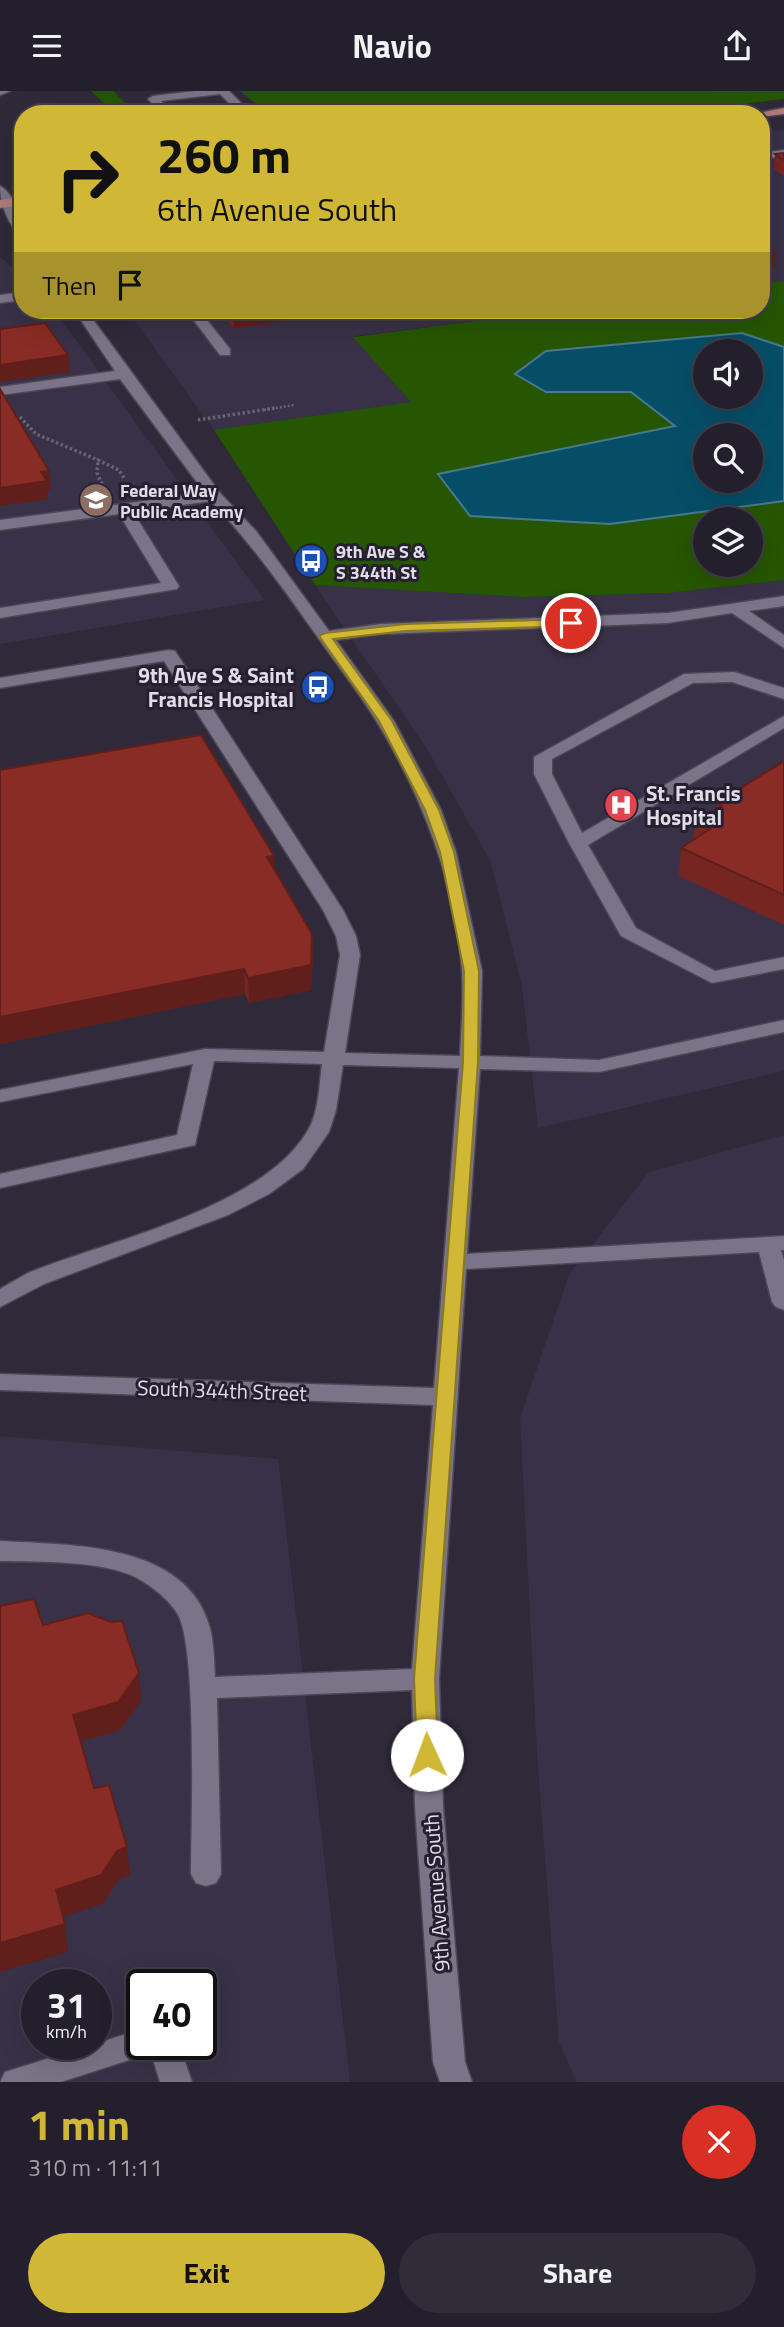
<!DOCTYPE html>
<html lang="en">
<head>
<meta charset="utf-8">
<style>
  :root { --surface:#241f2c; --page:#302c38; --text:#f1f3f6; --muted:#a3a2a9; --line:#413d48; --accent:#d1b736 }
  body { margin:0; font-family:"Titillium Web",sans-serif; background:var(--page); color:var(--text); height:100vh; display:flex; flex-direction:column; font-size:26px; white-space:nowrap }
  * { box-sizing:border-box; margin:0 }
  p { font-size:23px; color:var(--muted) }
  .icon { flex:none; width:38px; height:38px; fill:none; stroke:currentColor; stroke-width:2; stroke-linecap:round; stroke-linejoin:round }
  .map { position:relative; height:1991px; overflow:hidden }
  .details { display:flex; flex-direction:column; background:var(--surface); flex:1 }
  .details>* { flex:none }
  .top-card { position:absolute; left:14px; top:14px; width:756px; height:214px; border-radius:28px; box-shadow:0 7px 28px #0002,0 0 0 2px var(--line); background:#d1b736; color:#111; overflow:hidden }
  .fabs { position:absolute; left:693px; top:248px; display:grid; gap:14px }
  .fabs a { display:grid; place-items:center; width:70px; height:70px; border-radius:50%; background:var(--surface); box-shadow:0 7px 28px #0002,0 0 0 2px var(--line); font-size:35px }
  .speed { position:absolute; left:21px; top:1878px; display:flex; gap:14px; font-size:35px; font-weight:700; text-align:center }
  .speed>* { display:grid; place-content:center; width:91px; height:91px; border-radius:50%; background:var(--surface); box-shadow:0 7px 28px #0002,0 0 0 2px var(--line); line-height:1 }
  .speed small { font-size:18px; font-weight:400 }
  .speed .limit { border:4px solid #111; border-radius:10px; background:#fff; color:#111 }
  .pin { position:absolute; display:grid; place-items:center; width:60px; height:60px; color:#fff; margin:-30px; border:4px solid #fff; border-radius:50%; box-shadow:0 2px 7px #0007 }
  .me { position:absolute; width:77px; margin:-38px; rotate:358deg; stroke-linejoin:round; filter:drop-shadow(0 0 5px #0008) }
  .turn { display:flex; align-items:center; gap:24px; height:147px; padding:0 28px; font-size:32px }
  .turn .icon { width:91px; height:91px; stroke-width:2.5 }
  .turn b { display:block; font-size:49px; line-height:60px }
  .then { display:flex; align-items:center; height:66px; padding:0 28px; background:#0003; gap:14px; font-size:26px }
  .round { display:grid; place-items:center; flex:none; width:74px; height:74px; border-radius:37px; background:var(--page) }
  .head { display:flex; align-items:center; justify-content:space-between; height:119px; padding:0 28px }
  h1 { font-size:42px; font-weight:700; line-height:52px; color:var(--accent) }
  .cta { display:flex; gap:14px; margin-top:auto; padding:14px 28px }
  .cta a { flex:1; height:80px; border-radius:42px; background:var(--accent); color:#111; font-size:28px; font-weight:700; line-height:80px; text-align:center }
  .cta a+a { background:var(--page); color:var(--text) }
  header { display:flex; justify-content:space-between; align-items:center; height:91px; padding:0 28px; background:var(--surface); font-size:32px; font-weight:700 }
  .map>svg:first-child { display:block }
  .built { fill:#393147; fill-rule:evenodd }
  .green { fill:#265601; fill-rule:evenodd }
  .water { fill:#064e68; stroke:#48798e; stroke-width:2; fill-rule:evenodd }
  .lines { fill:none; stroke-linecap:round; stroke-linejoin:round }
  .minor-tunnel { stroke:#4b4454; stroke-width:12; stroke-dasharray:12 6; stroke-linecap:butt }
  .minor-casing { stroke:#4c4655; stroke-width:3 }
  .major-casing { stroke:#4c4655; stroke-width:3 }
  .path-far1 { stroke:#696372; stroke-width:2.5; stroke-dasharray:2 2; stroke-linecap:butt }
  .path { stroke:#696372; stroke-width:3.5; stroke-dasharray:2.5 2.5; stroke-linecap:butt }
  .minor { fill:#7b7488; fill-rule:evenodd }
  .major { fill:#ae7c7a; fill-rule:evenodd }
  .wall { fill:#762620 }
  .shaded-wall { fill:#601f1a }
  .building { fill:#892c25; stroke:#601f1a; stroke-width:2 }
  .route { fill:#d1b736; stroke:#887723; stroke-width:2 }
  .labels { text-anchor:middle; dominant-baseline:central; stroke-width:6; stroke-linejoin:round; paint-order:stroke }
  .far-poi-label { font-size:18px; font-weight:bold; fill:#e1dde8; stroke:#261f30; text-anchor:start }
  .poi-label { font-size:21px; font-weight:bold; fill:#e1dde8; stroke:#261f30; text-anchor:end }
  .street-label { font-size:21px; fill:#e1dde8; stroke:#261f30 }
</style>
</head>
<body>
<header><svg class="icon" aria-label="menu" viewBox="0 0 24 24"><path d="M4 6h16M4 12h16M4 18h16"/></svg>Navio<svg class="icon" aria-label="share" viewBox="0 0 24 24"><path d="M12 15V3M7 8l5-5 5 5M5 13v7h14v-7"/></svg></header>
<div class="map">
<svg width="784" height="1991" viewBox="0 0 784 1991">
  <rect width="100%" height="100%" fill="#30293a"/>
  <!-- built -->
  <path class="built" d="M784 39V190L761 193V41Z
    M0 166 23 185V219H54L264 509 0 553Z
    M127 219H561L354 245 412 311 214 339Z
    M784 489V980L538 1037 522 895 490 769 427 658 315 494 524 506 667 502Z
    M784 1044V1991H577L559 1951 537 1663 520 1327 569 1184 649 1081Z
    M0 1345 278 1368 350 1991H0ZM37 1894H96V1953H37ZM142 1894H201V1953H142Z"/>
  <!-- green -->
  <path class="green" d="M91 0H113L136 23H115Z
    M240 0H784V8L657 23H268Z
    M784 190V256L742 242 516 283 546 301H631L676 335 438 383 470 425 610 433 784 410V489L667 502 524 506 315 494 214 339 411 311 353 246 561 219H761V193ZM705 429H751V474H705Z"/>
  <!-- water -->
  <path class="water" d="M742 242 784 256V410L610 433 470 425 438 383 675 335 631 301H546L515 283 546 260ZM705 261H751V306H705ZM705 345H751V390H705Z"/>
  <g class="lines">
    <!-- minor-tunnel -->
    <path class="minor-tunnel" d="M183 19 187 23"/>
    <!-- minor casing -->
    <g class="minor-casing">
      <path id="minor" d="M0 0H10L0 4Z
        M195 0H229L252 23H240L220 3 161 10 173 23H162L148 8 153 5Z
        M784 59V65L761 68V62Z
        M0 95C15 103 23 129 23 145 8 137 0 111 0 95Z
        M23 201V209L0 212V204Z
        M74 219H86L220 402 256 440 329 540 381 533 668 522 784 505V515L749 520 784 544V557L732 522 668 532 381 543 336 549 394 630 441 719 456 761 482 880 480 965 599 969 784 929V941L599 981 480 978 467 1163 784 1145V1159H781L784 1169V1219L776 1216 772 1211 759 1161 466 1178 439 1588 443 1716 465 1971 472 1991H440L433 1971 415 1716 412 1599 217 1607 221 1783 216 1792 206 1795 196 1792 191 1783C191 1735 198 1555 177 1522 168 1508 152 1495 137 1487 102 1469 40 1471 0 1470V1450C71 1454 187 1451 210 1537 214 1552 214 1570 215 1586L412 1578 433 1314 0 1299V1283L434 1297 459 977 343 974 336 1019 329 1041 303 1078 269 1103 228 1124 44 1193 0 1216V1198L28 1182C109 1149 260 1118 307 1041 319 1022 319 995 322 973L214 970 195 1054 0 1097V1083L177 1044 193 973 0 1011V999L205 958 324 961 340 864 336 845 323 819 164 570 0 597V587L169 559 175 560 343 819 356 845 360 864 345 962 460 965C461 937 464 908 462 880 456 793 422 705 377 631 359 602 338 575 319 548 285 500 252 453 211 410L133 421 179 495 177 498 0 527V517L161 492 119 423 0 439V429L205 402 120 288 0 304V296L115 280Z
        M186 219H199L230 258V264H220Z
        M734 581 784 597V608L732 591 693 592 552 668V683L582 742 784 625V637L588 754 636 837 715 880 784 866V878L712 892 621 845 569 752 534 683V666L684 583Z
        M142 1938V1953H179L192 1991H160L151 1962 61 1991H0L5 1981Z"/>
    </g>
    <!-- major casing -->
    <g class="major-casing">
      <path id="major" d="M784 17V23L761 26V23H752Z
        M23 106V114L0 117V109Z"/>
    </g>
    <!-- path-far1 -->
    <path class="path-far1" d="M264 319 294 314"/>
    <!-- path -->
    <path class="path" d="M20 326 36 343 98 369
      M198 329 275 317
      M102 393 97 382 98 369 119 379 124 387"/>
    <!-- minor -->
    <use href="#minor" class="minor"/>
    <!-- major -->
    <use href="#major" class="major"/>
  </g>
  <!-- wall -->
  <path class="wall" d="M784 62V85L774 78 775 63Z
    M218 219H367L234 237Z
    M784 670V834L679 785 681 757 693 749 695 732 716 718 717 712Z
    M274 765V779L312 843 313 868 311 899 249 912 245 903 0 953Z"/>
  <!-- shaded-wall -->
  <path class="shaded-wall" d="M775 163 774 177 761 179V165Z
    M247 219H367L234 237 233 221Z
    M68 264 70 281 0 291V274Z
    M49 380 51 398 47 399 48 408 0 415V397L41 381Z
    M274 765 275 790 267 766Z
    M312 843 313 868 311 899 249 912 248 887Z
    M244 878 245 903 0 953V926Z
    M139 1582 141 1610 120 1639 77 1652 73 1624Z
    M127 1756 130 1784 119 1788 104 1812 60 1827 56 1799 117 1760Z
    M65 1833 68 1861 0 1881V1852Z"/>
  <!-- building -->
  <path class="building" d="M784 62V69L775 63Z
    M761 152 775 163 761 165Z
    M231 219H247L233 221Z
    M45 232 68 264 0 274V238Z
    M0 298 49 380 41 381 47 390 0 397Z
    M201 644 274 765 267 766 312 843 311 874 248 887 244 878 0 926V679Z
    M784 670V804L681 757 710 738 695 732 722 715 717 712Z
    M34 1508 43 1534 88 1522 111 1531 122 1530 139 1582 118 1611 73 1624 94 1697 109 1694 127 1756 117 1760 101 1784 56 1799 65 1833 0 1852V1515Z"/>
  <!-- route -->
  <path class="route" d="M571 528 575 529V535L406 540 333 548 392 630 439 719 454 761 479 880 478 971 435 1588 438 1664 435 1670 427 1673 420 1670 417 1664 414 1588 463 971 464 880 440 761 425 719 379 630 319 545 325 542 406 533Z"/>
  <!-- icons -->
  <defs>
    <g id="school-disc" transform="scale(1.75)"><circle r="9.5" fill="#8d6e63" stroke="#261f30"/><path d="M0-5L7-2L0 1L-7-2ZM-4 1L0 2.5L4 1V4Q0 6-4 4Z" fill="#fff"/></g>
    <g id="bus-disc" transform="scale(1.75)"><circle r="9.5" fill="#1a4fb4" stroke="#261f30"/><path d="M-5-6H5V4H4V6H2V4H-2V6H-4V4H-5ZM-3.5-4V0h7V-4ZM-3.5 1.2v1.5H-2V1.2ZM2 1.2v1.5H3.5V1.2Z" fill="#fff"/></g>
    <g id="hospital-disc" transform="scale(1.75)"><circle r="9.5" fill="#e0444e" stroke="#261f30"/><path d="M-5-5h3v3.5h4V-5h3V5h-3V1.5h-4V5h-3Z" fill="#fff"/></g>
  </defs>
  <g fill-rule="evenodd">
    <use href="#school-disc" x="96" y="409"/>
    <use href="#bus-disc" x="311" y="470"/>
    <use href="#bus-disc" x="318" y="596"/>
    <use href="#hospital-disc" x="621" y="714"/>
  </g>
  <g class="labels">
    <!-- far-poi labels -->
    <g class="far-poi-label">
      <text x="120" y="399">Federal Way<tspan x="120" dy="21">Public Academy</tspan></text>
      <text x="336" y="460">9th Ave S &amp;<tspan x="336" dy="21">S 344th St</tspan></text>
    </g>
    <!-- poi labels -->
    <g class="poi-label">
      <text x="294" y="584">9th Ave S &amp; Saint<tspan x="294" dy="24">Francis Hospital</tspan></text>
      <text x="646" y="702" text-anchor="start">St. Francis<tspan x="646" dy="24">Hospital</tspan></text>
    </g>
    <!-- street labels -->
    <g class="street-label">
      <text transform="translate(222 1299) rotate(2)">South 344th Street</text>
      <text transform="translate(436 1802) rotate(-94)">9th Avenue South</text>
    </g>
  </g>
</svg>
<div class="fabs">
<a><svg class="icon" aria-label="sound" viewBox="0 0 24 24"><path d="M4 9h4l5-4v14l-5-4H4zM17 9q2 3 0 6"/></svg></a>
<a><svg class="icon" aria-label="search" viewBox="0 0 24 24"><circle cx="10" cy="10" r="6"/><path d="M15 15l6 6"/></svg></a>
<a><svg class="icon" aria-label="layers" viewBox="0 0 24 24"><path d="M12 4l9 5-9 5-9-5zM3 14l9 5 9-5"/></svg></a>
</div>
<div class="speed"><div>31<small>km/h</small></div><div class="limit">40</div></div>
<div class="pin" style="left:571px;top:532px;background:#d93025"><svg class="icon" aria-label="arrive" viewBox="0 0 24 24"><path d="M6 21V4h12l-3 4 3 4H6"/></svg></div>
<svg class="me" style="left:427px;top:1664px" viewBox="-20 -20 40 40"><circle r="19" fill="#fff"/><path d="M0-13L10 11 0 6-10 11z" fill="#d1b736"/></svg>
<div class="top-card">
<div class="turn"><svg class="icon" aria-label="right" viewBox="0 0 24 24"><path d="M7 20v-9h11M14 6l5 5-5 5"/></svg><div><b>260 m</b>6th Avenue South</div></div>
<div class="then">Then<svg class="icon" aria-label="arrive" viewBox="0 0 24 24"><path d="M6 21V4h12l-3 4 3 4H6"/></svg></div>
</div>
</div>
<section class="details">
<div class="head"><div><h1>1 min</h1><p>310 m · 11:11</p></div><a class="round" style="background:#d93025;color:#fff"><svg class="icon" aria-label="close" viewBox="0 0 24 24"><path d="M6 6l12 12M18 6L6 18"/></svg></a></div>
<div class="cta"><a>Exit</a><a>Share</a></div>
</section>
</body>
</html>
